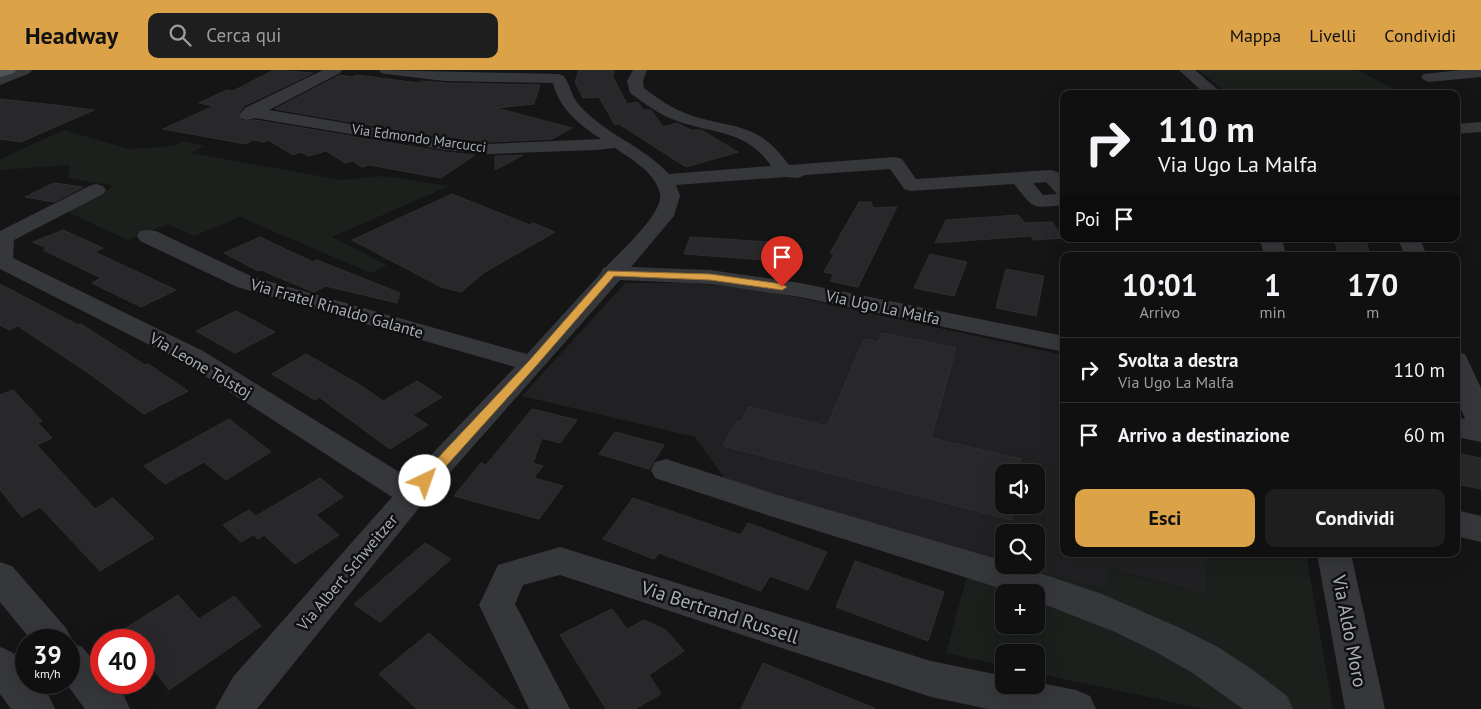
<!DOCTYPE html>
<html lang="it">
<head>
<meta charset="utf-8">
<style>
  :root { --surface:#101010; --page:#1e1e1e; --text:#f1f3f6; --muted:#9c9d9f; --line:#303030; --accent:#dba248 }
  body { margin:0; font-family:"PT Sans",sans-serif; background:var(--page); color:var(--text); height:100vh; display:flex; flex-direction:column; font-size:19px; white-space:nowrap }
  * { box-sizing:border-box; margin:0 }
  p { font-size:16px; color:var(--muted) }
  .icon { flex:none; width:28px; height:28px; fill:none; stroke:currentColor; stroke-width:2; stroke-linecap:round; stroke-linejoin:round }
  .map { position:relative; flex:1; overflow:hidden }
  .panel { position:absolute; left:1060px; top:182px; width:400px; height:305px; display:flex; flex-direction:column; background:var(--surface); border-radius:10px; box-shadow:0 5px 20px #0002,0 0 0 1px var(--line) }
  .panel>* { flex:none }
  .top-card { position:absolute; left:1060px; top:20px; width:400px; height:152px; border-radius:10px; box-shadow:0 5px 20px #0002,0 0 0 1px var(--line); background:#101010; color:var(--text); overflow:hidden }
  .controls { position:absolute; left:995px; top:394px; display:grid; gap:10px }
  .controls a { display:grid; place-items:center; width:50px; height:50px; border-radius:10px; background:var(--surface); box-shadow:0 5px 20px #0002,0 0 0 1px var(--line); font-size:25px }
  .speed { position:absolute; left:15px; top:559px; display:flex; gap:10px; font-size:25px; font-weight:700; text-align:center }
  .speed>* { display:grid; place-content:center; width:65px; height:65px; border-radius:50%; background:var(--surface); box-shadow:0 5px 20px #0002,0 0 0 1px var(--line); line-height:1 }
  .speed small { font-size:12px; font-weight:400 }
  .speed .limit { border:8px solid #d22; background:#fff; color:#111 }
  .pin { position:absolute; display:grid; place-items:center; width:42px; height:42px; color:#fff; margin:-51px -21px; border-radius:50% 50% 50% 0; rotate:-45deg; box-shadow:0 0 5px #0007 }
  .pin .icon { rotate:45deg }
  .me { position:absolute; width:55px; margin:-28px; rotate:42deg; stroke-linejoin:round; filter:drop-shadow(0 0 4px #0008) }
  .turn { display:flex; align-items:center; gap:18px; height:105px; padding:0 15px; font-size:22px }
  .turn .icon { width:65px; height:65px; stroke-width:2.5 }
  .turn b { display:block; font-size:35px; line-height:42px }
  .then { display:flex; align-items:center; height:48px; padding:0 15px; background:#0003; gap:10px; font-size:19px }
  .eta { display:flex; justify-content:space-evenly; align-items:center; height:85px; text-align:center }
  .eta b { font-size:30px; font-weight:700; line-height:35px }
  .action { display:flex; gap:10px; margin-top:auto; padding:10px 15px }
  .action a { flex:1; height:58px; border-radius:10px; background:var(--accent); color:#111; font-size:20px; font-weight:700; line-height:58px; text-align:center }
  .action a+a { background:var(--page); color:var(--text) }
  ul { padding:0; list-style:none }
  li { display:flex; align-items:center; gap:15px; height:65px; padding:0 15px; border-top:1px solid var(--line) }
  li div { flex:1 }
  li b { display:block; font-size:19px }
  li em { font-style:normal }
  header { display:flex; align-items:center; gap:30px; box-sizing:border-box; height:70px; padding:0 25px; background:var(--accent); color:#111 }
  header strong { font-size:24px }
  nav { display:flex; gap:28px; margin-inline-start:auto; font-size:18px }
  .search { width:350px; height:45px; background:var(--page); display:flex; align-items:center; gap:12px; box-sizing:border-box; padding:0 18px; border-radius:10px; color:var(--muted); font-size:19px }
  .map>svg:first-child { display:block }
  .built { fill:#212123; fill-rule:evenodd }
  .green { fill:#1b201c; fill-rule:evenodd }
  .building { fill:#28282a; stroke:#2f2f32 }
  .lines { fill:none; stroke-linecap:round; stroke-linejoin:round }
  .minor { fill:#36373b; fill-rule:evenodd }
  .major { fill:#535459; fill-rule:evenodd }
  .route { fill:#dba248; stroke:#8e692f }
  .labels { text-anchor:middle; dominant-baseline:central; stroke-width:5; stroke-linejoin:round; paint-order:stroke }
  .far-street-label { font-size:14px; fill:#a8adb5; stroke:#101011 }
  .street-label { font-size:16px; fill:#a8adb5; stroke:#101011 }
  .near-street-label { font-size:19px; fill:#a8adb5; stroke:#101011 }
</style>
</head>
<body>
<header>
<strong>Headway</strong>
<div class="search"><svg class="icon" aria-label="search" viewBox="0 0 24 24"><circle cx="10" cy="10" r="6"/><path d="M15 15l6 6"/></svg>Cerca qui</div>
<nav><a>Mappa</a><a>Livelli</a><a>Condividi</a></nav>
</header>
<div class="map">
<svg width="1481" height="639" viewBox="0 0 1481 639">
  <rect width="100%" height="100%" fill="#151516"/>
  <!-- built -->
  <path class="built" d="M625 213H688L763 220 1064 285V484H1205L1208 525 1110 498 1107 520 1013 495H1036V462H1004V492L727 412 695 367 522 326ZM1004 402H1036V435H1004Z"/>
  <!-- green -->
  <path class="green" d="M1198 0H1358L1404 24H1228Z
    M64 60 129 79 173 76 184 71 204 76 191 83 341 110 384 106 449 116 332 167 387 195 371 203 240 147 194 166 168 154 127 170 68 142 114 116 69 108V95L0 100V89Z
    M973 484 1004 495H1013L1106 520 1109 498 1208 525 1205 484H1306L1333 639H1204L1036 603V582H1004V596L946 583ZM1004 522H1036V555H1004Z"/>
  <!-- building -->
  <path class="building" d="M274 0 313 3 244 36 238 44 241 51 255 50 445 82 475 85 441 108 369 95 362 97 352 91 345 93 326 81 309 86 301 82 293 85 268 70 264 72 253 70 246 74 163 59 214 36 199 33 227 20 233 21Z
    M579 0H614L613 7 627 34 638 32 643 40H651L663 57 677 53 691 60H701L738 82 686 97 619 54 615 55 599 27 583 28 575 12Z
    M340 5 353 7 357 5 419 13 422 11 447 13 540 15 534 34 496 38 572 58 552 69 488 72 445 68 275 39Z
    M0 29 55 35 94 40 21 72 0 69Z
    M523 85 495 100V86Z
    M54 113 83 117 54 132 25 127Z
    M452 124 530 155 533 153 555 162 485 202 461 222 441 217 352 170Z
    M859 132H871L873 138 897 137 858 217 830 211 834 204 824 202 834 184 830 183Z
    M1018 145 1025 153 1052 152 1064 168 1034 170 1030 166 935 173 946 150Z
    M63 160 103 178 95 182 176 220 141 237 92 213 101 208 43 180 47 178 33 172Z
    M260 167 313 192 317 190 400 223 397 233 326 216 314 222 311 221 261 200 258 201 224 183Z
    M690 167 725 169 783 173 779 191 684 184Z
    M1334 169H1365L1371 186H1339Z
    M930 184 967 192 954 226 914 218Z
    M1006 199 1044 206 1036 246 996 238Z
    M0 214 78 255 81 254 145 295 148 294 188 321 144 344 87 302 18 256 9 260 0 255Z
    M236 241 275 262 235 283 196 261Z
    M882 263 956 278 931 368 1021 389 1019 402H1004V435H1015L1012 450 723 376 737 351 741 352 749 337 827 356 864 269 878 272Z
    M306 284 360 315 383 331 417 311 442 327 413 345 428 355 390 379 319 327 315 330 272 304Z
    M13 320 42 351 38 353 52 368 37 375 95 439 113 428 154 468 100 501 40 437 22 447 0 420V325Z
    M532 339 577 350 560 373 542 368 533 393 543 396 534 408 563 416 539 449 454 426 481 393 486 395Z
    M229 349 271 382 226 410 204 392 165 414 144 396Z
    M615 362 664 375 649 399 599 384Z
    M1456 383 1481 388V419L1456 414Z
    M320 408 343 427 316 445 339 465 295 494 264 465 258 469 253 465 241 472 223 455 249 440 256 446Z
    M633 428 741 465 748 453 827 482 808 520 770 506 761 521 659 483 654 489 603 469Z
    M425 473 451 489 380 552 354 534Z
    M855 491 944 522 928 571 836 537Z
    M178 525 199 549 234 526 261 556 169 620 144 587V570H107Z
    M612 539 627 559 644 550 666 560 684 581 649 605 661 624 635 639H606L560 565Z
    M429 563 516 639H417L379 604Z
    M763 593 874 638V639H741Z"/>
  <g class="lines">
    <!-- minor -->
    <path class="minor" d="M12 0H32L30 3 0 15V5Z
      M323 0H342L340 3 269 40 445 70 488 74 601 69C580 55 559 39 553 13L444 11 386 4 381 3 379 0 559 4 564 6C571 16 571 27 580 36 605 64 643 76 669 104L771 96C747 60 714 64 677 51 660 45 645 34 630 23L627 11 633 0H647L643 11 644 18C658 29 673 39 690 45 736 60 757 51 789 95L895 87 902 89 916 109 1051 100 1058 102 1064 108V135C1031 138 1035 140 1014 114L911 121 904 119 890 99 805 105 798 108 785 107 676 115 680 126 674 146 631 197 710 200 800 213 1064 266V282L800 227 710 214 620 210 423 433 257 639H215L233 607 392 427 185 293 0 199V161L89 116 96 114 103 116 106 120 103 124 14 170 13 188 203 281 409 408 515 297 237 217 140 171 137 166 140 161 148 160 156 161 253 207 527 284 600 204 603 198 606 197C619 183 664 143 660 124 656 103 631 89 615 78L597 80 488 84 445 80 255 48 247 50 241 49 239 45 245 38ZM1046 112 1057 124 1043 125 1033 113Z
      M1179 0H1195L1223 24H1205Z
      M1461 0H1481V7L1429 12 1424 10 1421 7 1424 4Z
      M1481 52V62L1456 64V54Z
      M1260 169H1282L1286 186H1264Z
      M1398 169H1420L1427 186H1405Z
      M1456 282 1465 284 1481 318V372L1456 367V347L1465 349 1456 326Z
      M666 389 778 425 1004 491V495H1016L1102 524 1180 558 1218 577 1253 600 1287 626 1293 639H1243L1191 602 1154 581 1115 562 1036 531V522H1012L767 445 655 408 651 400 655 392Z
      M1456 440 1481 446V472L1456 466Z
      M560 477 931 591 1004 606V615H1036V612L1076 620 1090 626 1096 639H988L931 627 560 505 523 515 515 534 570 639H529L479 535 498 495Z
      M1317 484H1351L1385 639H1345Z
      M0 492 12 496 66 558 72 570 71 573 82 577 101 599V612H113L124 626 130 639H85L65 612H69V570H31L0 532Z
      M0 577C19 584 26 592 26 612H38L49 626 55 639H11L0 624Z"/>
    <!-- major -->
    <path class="major" d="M0 0H16L14 3 0 7Z"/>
  </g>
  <!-- route -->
  <path class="route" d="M608 201 710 204 782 214 787 217 782 220 710 210 614 206 536 296 430 414H420L419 411 420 407 529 291Z"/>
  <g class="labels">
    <!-- far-street labels -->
    <g class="far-street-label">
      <text transform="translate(419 68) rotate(8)">Via Edmondo Marcucci</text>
    </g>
    <!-- street labels -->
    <g class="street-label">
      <text transform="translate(883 237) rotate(12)">Via Ugo La Malfa</text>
      <text transform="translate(337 238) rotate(16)">Via Fratel Rinaldo Galante</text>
      <text transform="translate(201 295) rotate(30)">Via Leone Tolstoj</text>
      <text transform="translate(347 502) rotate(-50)">Via Albert Schweitzer</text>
    </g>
    <!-- near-street labels -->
    <g class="near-street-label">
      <text transform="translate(720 542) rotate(18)">Via Bertrand Russell</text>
      <text transform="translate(1350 561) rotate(79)">Via Aldo Moro</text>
    </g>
  </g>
</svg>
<div class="controls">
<a><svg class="icon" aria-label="sound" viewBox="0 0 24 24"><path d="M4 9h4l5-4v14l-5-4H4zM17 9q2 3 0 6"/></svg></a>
<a><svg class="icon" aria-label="search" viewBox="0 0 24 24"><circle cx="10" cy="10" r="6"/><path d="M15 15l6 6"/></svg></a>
<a>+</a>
<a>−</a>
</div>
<div class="speed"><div>39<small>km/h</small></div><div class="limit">40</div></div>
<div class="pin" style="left:782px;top:217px;background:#d93025"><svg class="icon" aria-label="arrive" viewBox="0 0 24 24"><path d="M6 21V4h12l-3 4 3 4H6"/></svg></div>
<svg class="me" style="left:425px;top:411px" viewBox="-20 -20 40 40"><circle r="19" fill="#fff"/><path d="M0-13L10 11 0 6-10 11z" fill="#dba248"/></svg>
<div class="top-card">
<div class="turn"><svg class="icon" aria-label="right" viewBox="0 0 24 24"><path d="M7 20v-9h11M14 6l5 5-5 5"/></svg><div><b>110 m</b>Via Ugo La Malfa</div></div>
<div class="then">Poi<svg class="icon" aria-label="arrive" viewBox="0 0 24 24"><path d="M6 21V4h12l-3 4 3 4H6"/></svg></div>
</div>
<section class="panel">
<div class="eta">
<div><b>10:01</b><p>Arrivo</p></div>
<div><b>1</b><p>min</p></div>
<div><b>170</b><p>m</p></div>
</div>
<ul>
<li><svg class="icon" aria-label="right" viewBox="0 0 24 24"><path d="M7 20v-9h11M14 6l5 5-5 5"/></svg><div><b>Svolta a destra</b><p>Via Ugo La Malfa</p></div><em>110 m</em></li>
<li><svg class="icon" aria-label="arrive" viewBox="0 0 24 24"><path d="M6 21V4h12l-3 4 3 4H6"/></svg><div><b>Arrivo a destinazione</b></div><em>60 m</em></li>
</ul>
<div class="action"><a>Esci</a><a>Condividi</a></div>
</section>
</div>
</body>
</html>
